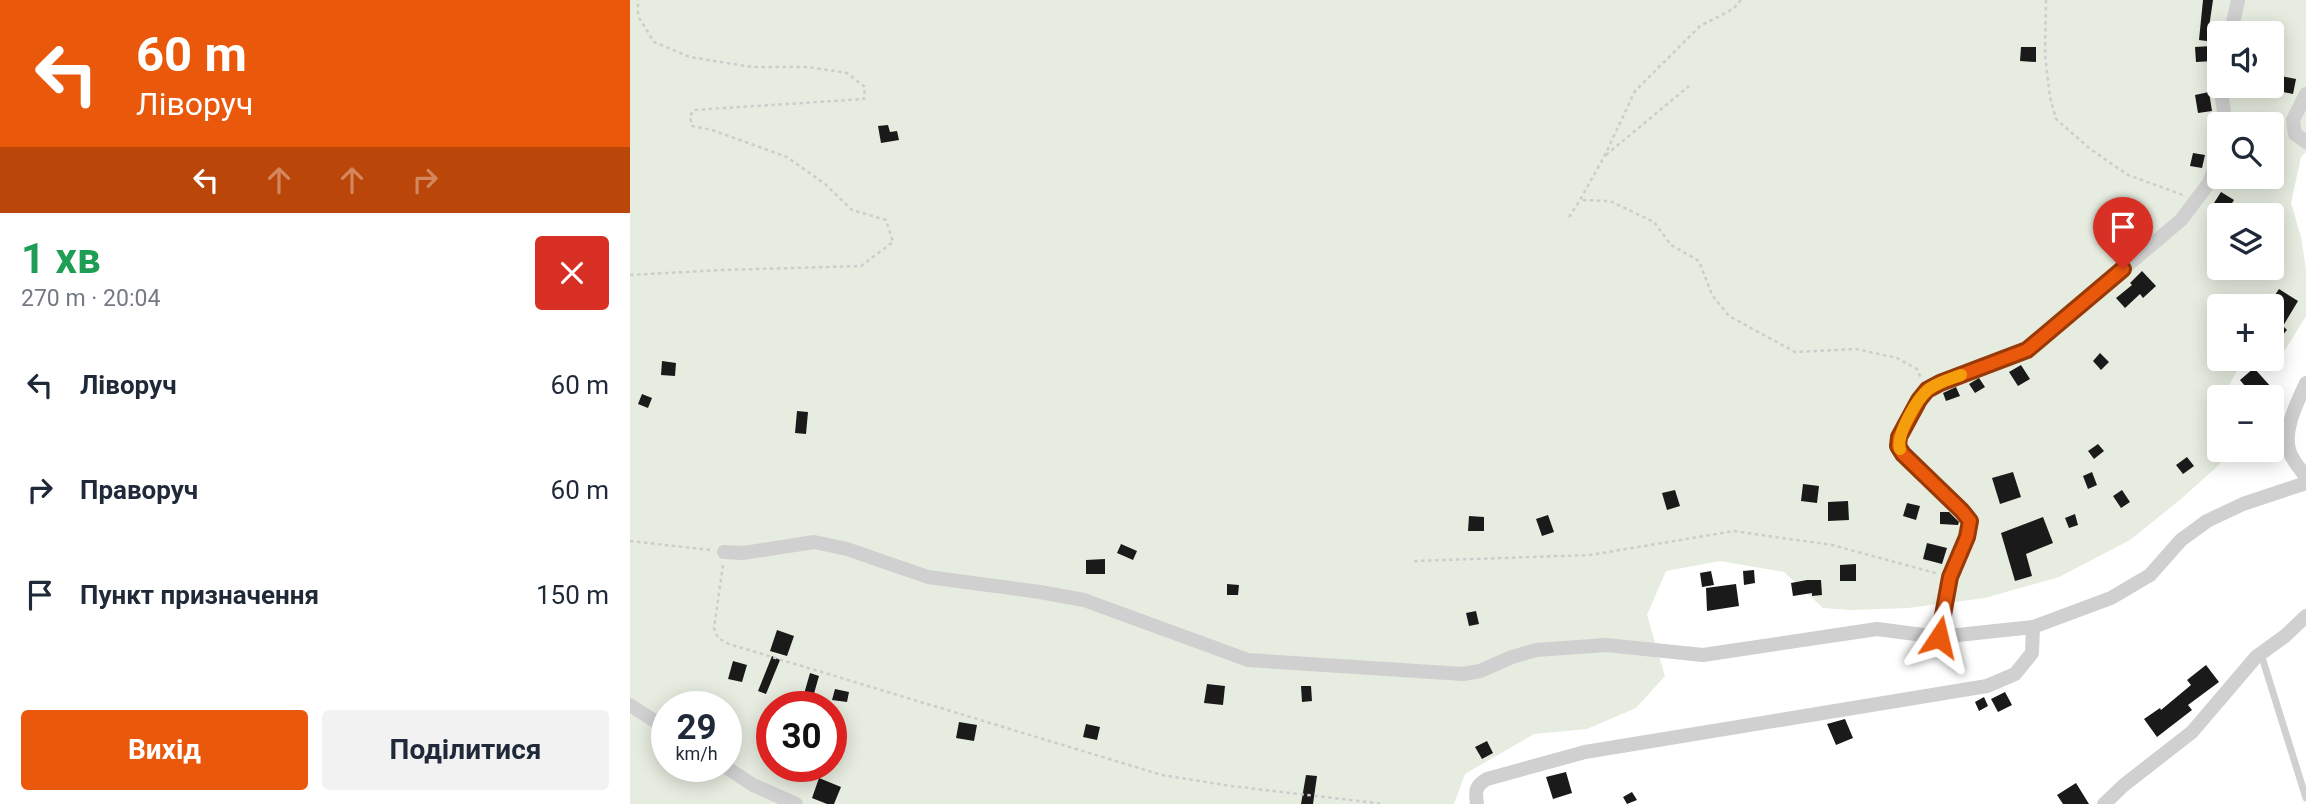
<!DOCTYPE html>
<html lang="uk">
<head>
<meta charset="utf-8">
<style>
  :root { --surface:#fff; --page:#f2f2f3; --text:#1f2937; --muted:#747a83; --accent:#ea580c }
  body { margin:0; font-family:Roboto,sans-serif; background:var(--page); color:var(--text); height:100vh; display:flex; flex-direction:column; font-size:26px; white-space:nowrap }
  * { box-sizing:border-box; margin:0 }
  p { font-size:23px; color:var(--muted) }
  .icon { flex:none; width:38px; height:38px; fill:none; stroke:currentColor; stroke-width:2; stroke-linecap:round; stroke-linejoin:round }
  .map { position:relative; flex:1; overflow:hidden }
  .sheet { display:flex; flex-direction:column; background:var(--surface); width:630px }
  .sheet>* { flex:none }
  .banner { background:#ea580c; color:#fff; overflow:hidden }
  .buttons { position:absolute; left:1577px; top:21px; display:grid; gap:14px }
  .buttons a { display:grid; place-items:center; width:77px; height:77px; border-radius:7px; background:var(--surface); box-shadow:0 4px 18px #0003; font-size:35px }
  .speed { position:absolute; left:21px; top:691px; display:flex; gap:14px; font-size:35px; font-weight:700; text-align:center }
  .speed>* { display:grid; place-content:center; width:91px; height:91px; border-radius:50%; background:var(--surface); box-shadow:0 4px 18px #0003; line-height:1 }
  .speed small { font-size:18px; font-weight:400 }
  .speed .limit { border:10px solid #d22; background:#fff; color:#111 }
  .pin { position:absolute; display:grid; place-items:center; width:60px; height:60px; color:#fff; margin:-72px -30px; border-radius:50% 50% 50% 0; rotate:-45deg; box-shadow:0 0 7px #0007 }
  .pin .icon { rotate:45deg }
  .me { position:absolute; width:77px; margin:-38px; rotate:10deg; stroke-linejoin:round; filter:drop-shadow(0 0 5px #0008) }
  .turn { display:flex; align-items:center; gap:24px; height:147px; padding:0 21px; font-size:32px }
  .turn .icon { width:91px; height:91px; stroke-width:2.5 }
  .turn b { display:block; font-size:49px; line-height:60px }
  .lanes { display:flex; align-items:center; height:66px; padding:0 21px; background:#0003; justify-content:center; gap:35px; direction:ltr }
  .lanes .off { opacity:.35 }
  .round { display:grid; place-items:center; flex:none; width:74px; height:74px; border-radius:7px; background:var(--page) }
  .head { display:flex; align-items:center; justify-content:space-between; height:119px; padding:0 21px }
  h1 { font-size:42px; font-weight:700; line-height:52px; color:#1e9e55 }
  .button { display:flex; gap:14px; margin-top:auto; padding:14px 21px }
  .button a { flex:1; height:80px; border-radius:7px; background:var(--accent); color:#fff; font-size:28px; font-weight:700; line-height:80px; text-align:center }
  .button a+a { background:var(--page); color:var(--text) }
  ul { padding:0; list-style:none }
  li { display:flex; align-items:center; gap:21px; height:105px; padding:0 21px }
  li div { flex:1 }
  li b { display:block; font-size:26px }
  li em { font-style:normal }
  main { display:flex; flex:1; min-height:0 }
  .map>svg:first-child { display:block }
  .green { fill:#e6ecdf; fill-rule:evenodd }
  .building { fill:#1a1a1a }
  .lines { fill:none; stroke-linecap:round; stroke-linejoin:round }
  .path { stroke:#cdcdcd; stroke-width:2.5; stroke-dasharray:3.5 3.5; stroke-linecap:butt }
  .lane { stroke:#d0d0d0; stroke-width:7 }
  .street { stroke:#d0d0d0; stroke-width:14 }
  .route-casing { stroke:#983908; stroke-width:18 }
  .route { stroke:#ea580c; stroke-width:12 }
  .slow { stroke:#f59e0b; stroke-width:12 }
</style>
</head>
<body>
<main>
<section class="sheet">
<div class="banner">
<div class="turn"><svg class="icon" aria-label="left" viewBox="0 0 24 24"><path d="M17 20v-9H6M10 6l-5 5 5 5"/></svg><div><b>60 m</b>Ліворуч</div></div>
<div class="lanes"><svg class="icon" aria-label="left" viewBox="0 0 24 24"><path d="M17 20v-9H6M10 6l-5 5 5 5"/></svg><svg class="icon off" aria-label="ahead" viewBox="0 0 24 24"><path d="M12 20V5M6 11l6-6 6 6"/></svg><svg class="icon off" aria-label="ahead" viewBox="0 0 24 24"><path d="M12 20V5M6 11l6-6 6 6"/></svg><svg class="icon off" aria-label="right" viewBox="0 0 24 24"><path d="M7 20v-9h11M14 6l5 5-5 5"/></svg></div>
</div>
<div class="head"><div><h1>1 хв</h1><p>270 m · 20:04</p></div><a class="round" style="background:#d93025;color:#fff"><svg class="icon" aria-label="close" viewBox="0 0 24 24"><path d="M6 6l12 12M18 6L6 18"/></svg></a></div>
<ul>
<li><svg class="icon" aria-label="left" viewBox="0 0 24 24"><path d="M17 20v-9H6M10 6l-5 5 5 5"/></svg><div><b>Ліворуч</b></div><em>60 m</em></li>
<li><svg class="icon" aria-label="right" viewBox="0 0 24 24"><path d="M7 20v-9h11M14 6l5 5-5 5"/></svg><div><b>Праворуч</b></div><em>60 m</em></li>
<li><svg class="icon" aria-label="arrive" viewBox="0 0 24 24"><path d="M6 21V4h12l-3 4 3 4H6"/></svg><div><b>Пункт призначення</b></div><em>150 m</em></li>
</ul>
<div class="button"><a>Вихід</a><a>Поділитися</a></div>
</section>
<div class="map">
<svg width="1676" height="804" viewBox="0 0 1676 804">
  <rect width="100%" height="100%" fill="#fff"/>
  <!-- green -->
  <path class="green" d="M0 0H1676V152L1671 157 1661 203 1671 237 1676 269V316L1655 350 1642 358V306H1589V359H1640L1608 369 1595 392 1596 397H1589V450H1595L1590 464 1551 499 1500 540 1429 577 1355 598 1278 608 1221 610 1193 608 1154 572 1090 561 1036 571 1017 615 1035 676 1006 708 957 729 904 734 835 774 824 804H0ZM1589 33H1642V86H1589ZM1589 124H1642V177H1589ZM1589 215H1642V268H1589ZM37 707H96V766H37ZM142 707H201V766H142Z"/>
  <!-- building -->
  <path class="building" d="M1573 0H1583L1577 41 1569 40Z
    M1582 46 1583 61 1566 62 1565 47Z
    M1391 47H1406V62L1390 61Z
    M1646 75 1666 79 1663 94 1643 90Z
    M1579 92 1582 111 1568 113 1565 95Z
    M258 125 260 132 267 131 269 140 251 143 248 126Z
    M1563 153 1575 155 1572 168 1560 166Z
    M1591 192 1604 200 1597 211 1584 203Z
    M1512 271 1526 286 1513 298 1510 294 1495 308 1486 298 1502 285 1500 283Z
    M1649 289 1668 301 1653 326 1657 330 1642 347V306L1639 304Z
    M1470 353 1479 362 1471 370 1463 361Z
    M32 361 46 363 45 376 31 375Z
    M1391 365 1400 379 1388 386 1379 372Z
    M1624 368 1650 397H1624L1610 380Z
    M1349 378 1355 387 1345 393 1339 384Z
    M1326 387 1330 396 1316 401 1313 393Z
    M12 394 22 398 18 408 8 404Z
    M167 411 178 412 176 434 165 433Z
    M1468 444 1474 451 1464 459 1458 451Z
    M1557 457 1564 466 1553 474 1546 465Z
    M1383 472 1391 497 1370 504 1362 478Z
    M1462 472 1467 485 1458 489 1453 476Z
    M1173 484 1189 486 1187 503 1171 501Z
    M1045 490 1050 506 1037 510 1032 493Z
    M1492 490 1500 502 1491 508 1483 496Z
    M1218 501 1219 520 1198 521V502Z
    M1277 503 1290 506 1286 520 1273 516Z
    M1310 512H1319L1329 522 1328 525 1310 524Z
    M1445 514 1448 525 1439 528 1435 518Z
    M918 515 924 532 912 536 906 519Z
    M839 516 854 517V531H838Z
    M1413 517 1423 543 1396 554 1402 576 1385 581 1371 533Z
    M1297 543 1317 548 1312 564 1293 559Z
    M491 544 507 551 503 560 487 553Z
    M475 559V574H456V560Z
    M1226 564V581H1210V565Z
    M1124 570 1125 583 1114 585 1113 571Z
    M1081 571 1084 585 1072 587 1070 573Z
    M1177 580H1191L1192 595 1182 596V593L1163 596 1161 583Z
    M597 584 609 585 608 595H597Z
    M1106 584 1109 606 1077 611 1076 588Z
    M846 611 849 624 839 626 836 613Z
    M147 630 164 636 157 656 140 651Z
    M142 656 150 660 136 694 128 691Z
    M103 661 117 665 112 682 98 679Z
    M1576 665 1589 682 1558 705 1562 710 1527 737 1514 719 1530 708 1531 710 1561 685 1557 680Z
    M180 673 189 676 181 704 172 701Z
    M577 684 595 686 593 705 574 703Z
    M671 686H681L682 701 672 702Z
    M205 689 219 692 217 702 202 700Z
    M1375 692 1382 705 1368 712 1361 699Z
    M1354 697 1358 706 1349 711 1345 702Z
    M1215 719 1223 738 1206 745 1197 724Z
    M329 722 347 725 344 741 326 738Z
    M456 724 470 727 467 740 453 737Z
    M857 741 863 753 852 759 845 747Z
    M936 772 942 793 923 799 916 777Z
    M676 775 687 776 683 804H671Z
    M189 778 211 787 204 804H197L182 798Z
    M1446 783 1459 804H1433L1427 795Z
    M1002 792 1007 800 997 804 993 797Z"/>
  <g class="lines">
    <!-- path -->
    <path class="path" d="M1111 0 1103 9 1070 26 1005 91 974 157 950 200 980 201 1024 222 1041 245 1069 261 1082 295 1099 316 1165 352 1226 349 1267 358 1287 369 1291 378
      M1416 0 1415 55 1420 97 1426 119 1459 148 1498 175 1553 195
      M976 155 1059 86
      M939 217 950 200
      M0 275 93 270 231 266 263 242 256 220 222 210 195 184 157 157 82 130 62 126 60 116 64 110 234 99 235 87 217 73 178 67H122L60 57 24 42 8 16V0
      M0 541 80 550
      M784 561 960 555 1104 531 1202 545 1309 574
      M93 565 84 628 88 638 99 644 532 775 601 786 754 804"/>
    <!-- lane -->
    <path class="lane" d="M1631 654 1676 798"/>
    <!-- street -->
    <path class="street" d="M1601 33 1608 0
      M1590 86 1594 111 1593 124
      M1676 94 1663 120 1665 134 1676 142
      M1676 383C1667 403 1652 431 1660 453 1663 461 1671 470 1676 477
      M94 552 113 553 184 542 217 549 298 577 410 592 454 600 618 660 833 674 850 671 882 657 906 650 976 645 1073 655 1247 629 1309 637 1403 627 1481 598 1520 575 1551 540 1577 521 1613 504 1676 483
      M1309 637 1320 577 1337 537 1340 521 1332 511 1273 454 1268 446 1269 437 1289 400 1297 390 1310 383 1397 350 1551 220 1579 183 1589 155
      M0 705 37 729
      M94 766 123 785 166 804
      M847 804C845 791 845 786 857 779L955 752 1357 686 1385 674 1402 653 1403 627
      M1474 804 1494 785 1562 732 1626 657 1655 636 1676 616"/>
  </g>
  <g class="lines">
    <!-- route casing -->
    <g class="route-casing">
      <path id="route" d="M1309 637 1320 577 1337 537 1340 521 1332 511 1273 454 1268 446 1269 437 1289 400 1297 390 1310 383 1397 350 1493 269"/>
    </g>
    <!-- route -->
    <use href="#route" class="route"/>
    <!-- slow -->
    <path class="slow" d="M1270 449C1266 435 1287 398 1299 389 1309 382 1320 379 1331 375"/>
  </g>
</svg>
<div class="buttons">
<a><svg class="icon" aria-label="sound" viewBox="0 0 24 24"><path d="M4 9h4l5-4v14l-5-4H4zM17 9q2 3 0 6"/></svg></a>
<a><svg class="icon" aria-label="search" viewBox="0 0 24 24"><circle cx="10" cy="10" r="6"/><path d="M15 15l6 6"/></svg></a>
<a><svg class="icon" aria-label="layers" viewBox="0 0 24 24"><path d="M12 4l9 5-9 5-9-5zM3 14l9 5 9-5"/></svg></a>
<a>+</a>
<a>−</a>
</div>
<div class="speed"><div>29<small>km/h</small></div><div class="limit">30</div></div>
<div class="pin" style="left:1493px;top:269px;background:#d93025"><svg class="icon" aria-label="arrive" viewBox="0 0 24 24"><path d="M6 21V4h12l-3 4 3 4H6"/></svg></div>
<svg class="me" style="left:1309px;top:637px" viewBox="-20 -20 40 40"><path d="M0-17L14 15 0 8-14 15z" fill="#ea580c" stroke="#fff" stroke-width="4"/></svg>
</div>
</main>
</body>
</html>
